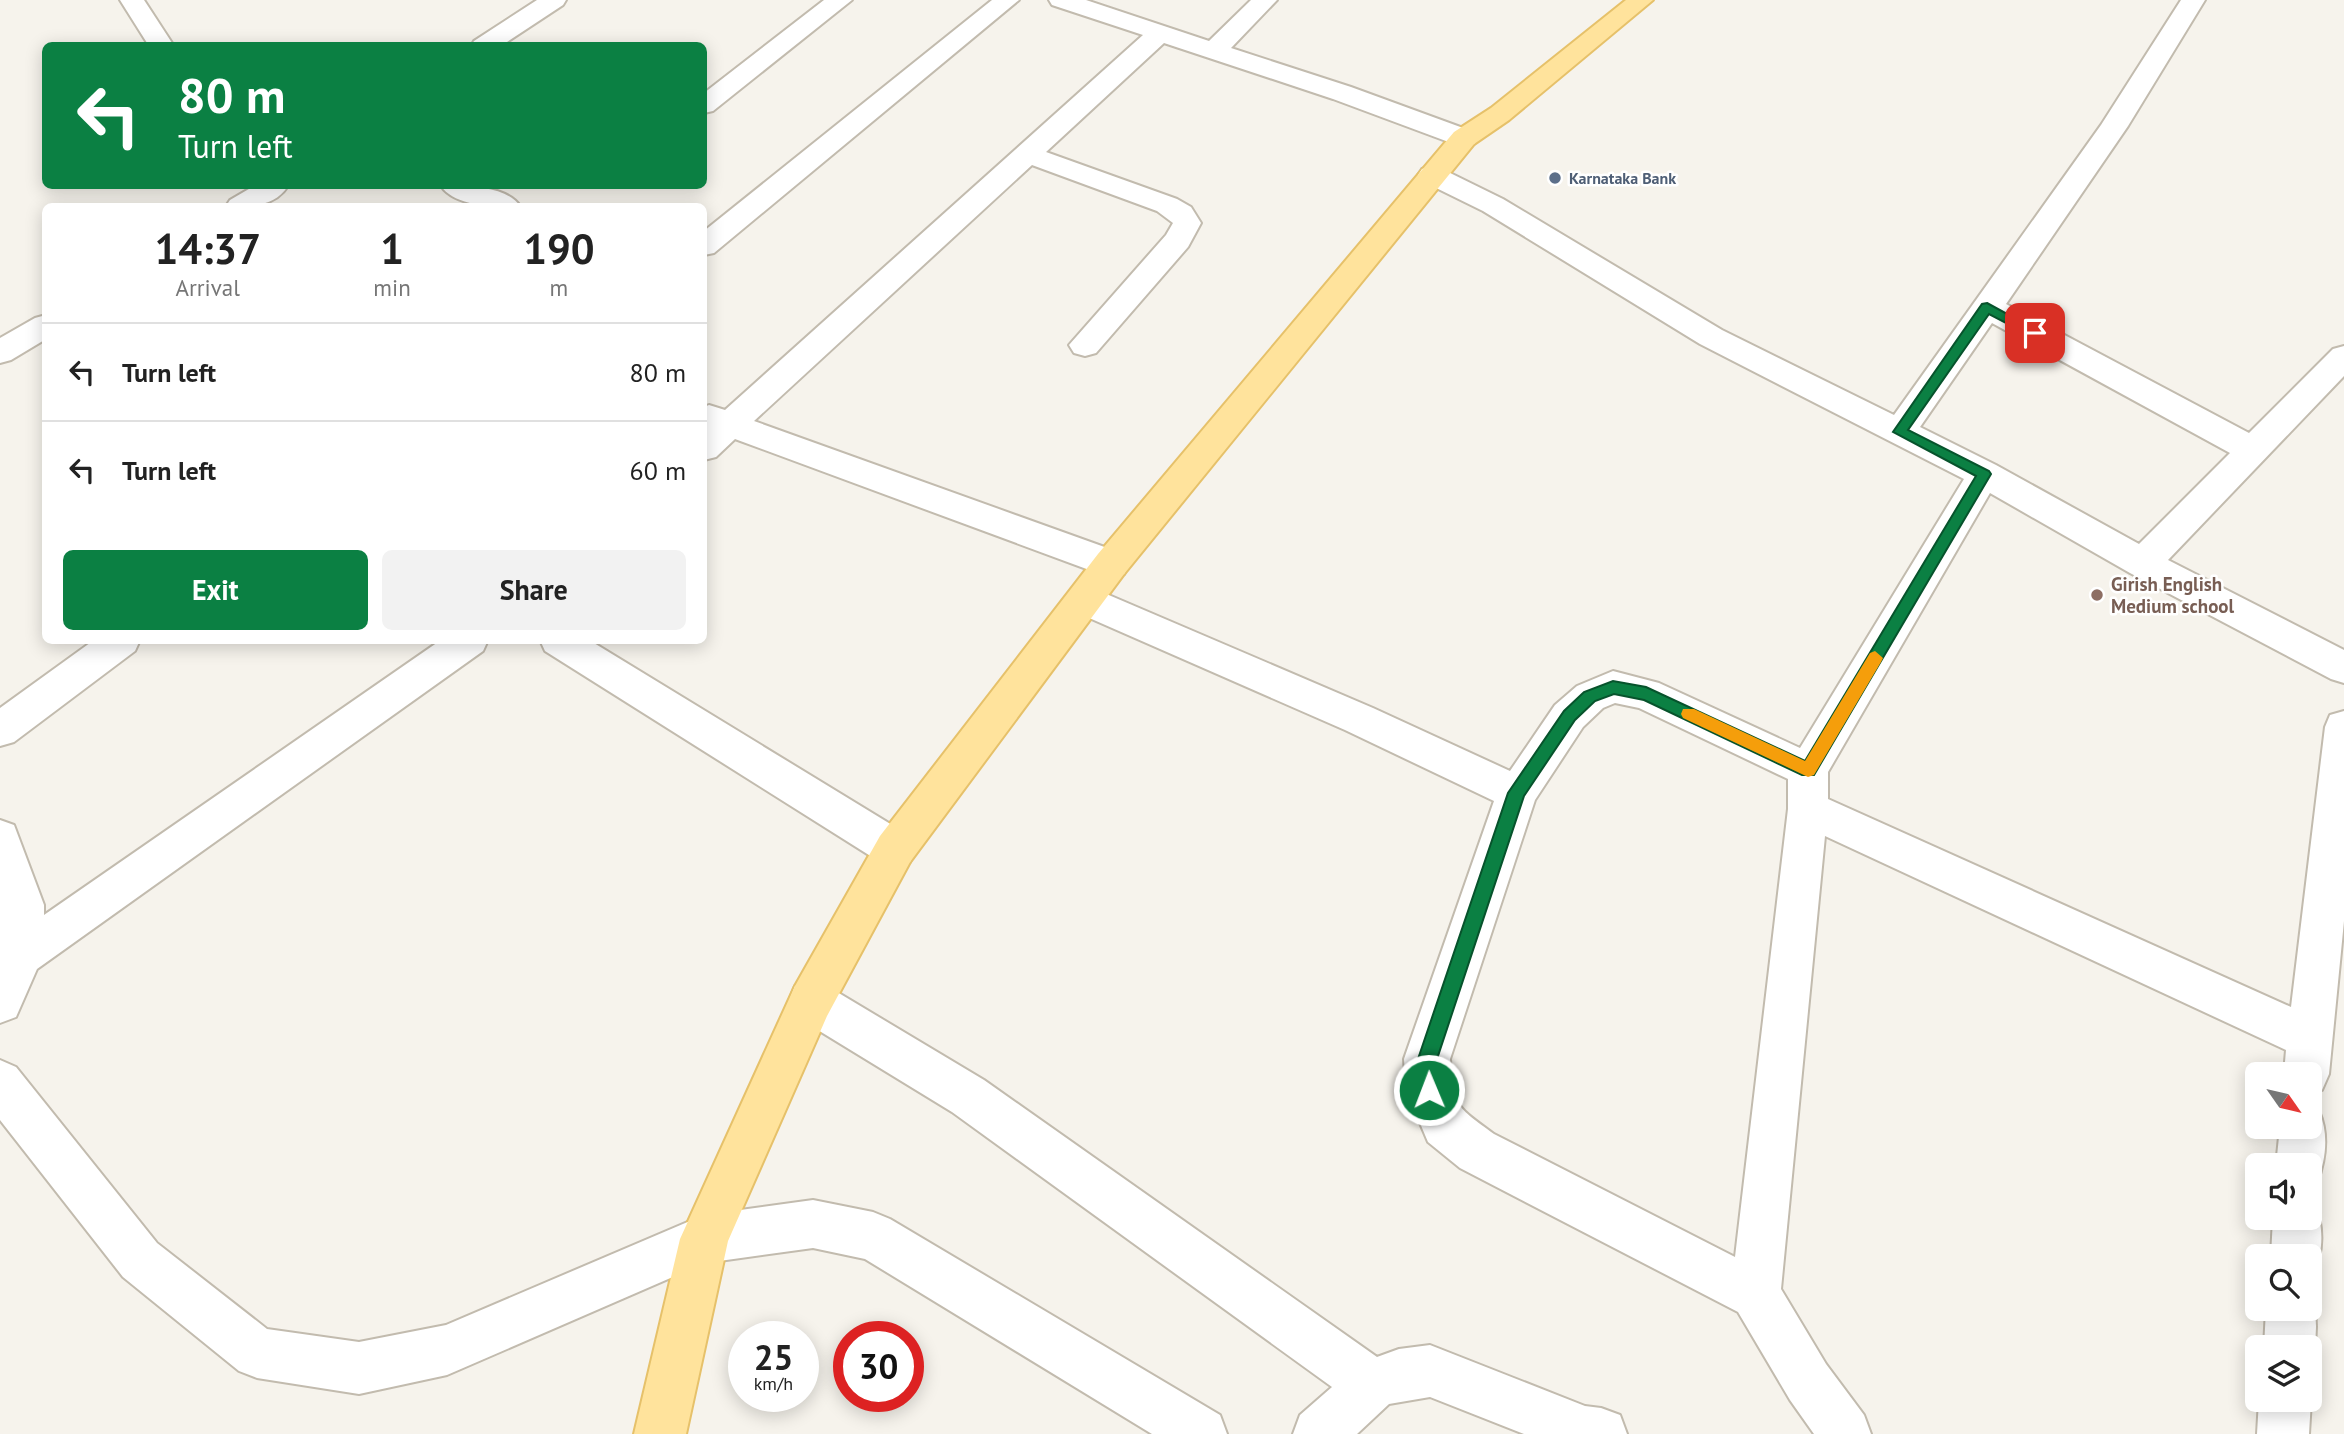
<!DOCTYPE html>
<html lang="en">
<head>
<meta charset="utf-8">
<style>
  :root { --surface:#fff; --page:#f2f2f2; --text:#222; --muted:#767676; --line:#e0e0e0; --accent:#0b8043 }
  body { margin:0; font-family:"PT Sans",sans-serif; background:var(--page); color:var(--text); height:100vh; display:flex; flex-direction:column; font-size:26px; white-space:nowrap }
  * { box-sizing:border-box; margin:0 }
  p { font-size:23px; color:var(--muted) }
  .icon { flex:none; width:38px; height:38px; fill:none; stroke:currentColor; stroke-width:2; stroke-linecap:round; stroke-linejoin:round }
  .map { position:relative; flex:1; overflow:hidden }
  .side { position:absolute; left:42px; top:203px; width:665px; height:441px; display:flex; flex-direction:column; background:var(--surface); border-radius:10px; box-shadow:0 4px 18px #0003 }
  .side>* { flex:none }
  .hud { position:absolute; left:42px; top:42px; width:665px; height:147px; border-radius:10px; box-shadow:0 4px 18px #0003; background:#0b8043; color:#fff; overflow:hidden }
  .needle { width:46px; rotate:124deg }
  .controls { position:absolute; left:2245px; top:1062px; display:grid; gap:14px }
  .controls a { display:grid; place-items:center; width:77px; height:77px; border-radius:10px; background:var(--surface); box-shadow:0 4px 18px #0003; font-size:35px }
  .speed { position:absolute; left:728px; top:1321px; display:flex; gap:14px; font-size:35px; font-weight:700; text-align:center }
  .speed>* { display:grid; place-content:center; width:91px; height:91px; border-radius:50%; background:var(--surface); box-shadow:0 4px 18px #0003; line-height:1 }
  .speed small { font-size:18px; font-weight:400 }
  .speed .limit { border:10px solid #d22; background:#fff; color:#111 }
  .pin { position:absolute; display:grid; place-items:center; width:60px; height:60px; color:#fff; margin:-30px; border-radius:14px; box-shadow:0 4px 10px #0006 }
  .me { position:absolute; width:77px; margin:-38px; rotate:359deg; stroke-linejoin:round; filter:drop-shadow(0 0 5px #0008) }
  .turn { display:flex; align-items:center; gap:24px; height:147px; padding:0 21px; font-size:32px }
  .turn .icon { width:91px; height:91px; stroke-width:2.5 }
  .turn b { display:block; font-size:49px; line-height:60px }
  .eta { display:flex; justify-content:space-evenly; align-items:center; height:119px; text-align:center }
  .eta b { font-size:42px; font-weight:700; line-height:49px }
  .button { display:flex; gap:14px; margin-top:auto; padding:14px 21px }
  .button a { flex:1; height:80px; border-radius:10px; background:var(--accent); color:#fff; font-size:28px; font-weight:700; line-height:80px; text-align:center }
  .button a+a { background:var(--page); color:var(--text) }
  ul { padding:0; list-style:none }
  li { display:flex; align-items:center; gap:21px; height:98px; padding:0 21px; border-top:2px solid var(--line) }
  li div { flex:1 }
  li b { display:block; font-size:26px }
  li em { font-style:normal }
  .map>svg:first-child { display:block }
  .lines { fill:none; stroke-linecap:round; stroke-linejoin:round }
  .minor-casing { stroke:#c2bbae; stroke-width:4 }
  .major-casing { stroke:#e6c16a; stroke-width:4 }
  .minor { fill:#fff; fill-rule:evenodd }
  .major { fill:#ffe39c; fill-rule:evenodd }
  .route { fill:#0b8043; stroke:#07532c; stroke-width:2 }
  .slow { fill:#f59e0b }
  .service-dot { fill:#5c6f8a; stroke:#fff; stroke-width:2.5 }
  .education-dot { fill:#8d6e63; stroke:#fff; stroke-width:2.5 }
  .labels { text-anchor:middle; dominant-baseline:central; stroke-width:5; stroke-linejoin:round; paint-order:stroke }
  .far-service-label { font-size:16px; font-weight:bold; fill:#4e5e75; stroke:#fff; text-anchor:start }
  .education-label { font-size:19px; font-weight:bold; fill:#785e54; stroke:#fff; text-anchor:start }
</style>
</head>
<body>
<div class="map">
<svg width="2344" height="1434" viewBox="0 0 2344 1434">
  <rect width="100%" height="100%" fill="#f6f3ec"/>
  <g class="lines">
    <!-- minor casing -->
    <g class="minor-casing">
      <path id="minor" d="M120 0H144L174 46H149Z
        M537 0H566L563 5 501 46H471L474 41Z
        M824 0H852L713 111 704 113V93Z
        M992 0H1019L714 253 704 255V231Z
        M1049 0H1086L1209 41 1251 0H1277L1231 48 1351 87 1474 132 1478 138 1474 144 1464 146 1454 144 1333 99 1164 43 1046 152 1177 199 1191 207 1201 223 1188 247 1096 353 1085 356 1074 353 1069 345 1166 235 1173 223 1157 211 1032 165 754 421 1124 554 1129 564 1124 574 1111 578 735 439 716 457 704 460V407L709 405 725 410 1143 35 1052 5Z
        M2181 0H2205L2128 126 2006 304 2249 433 2333 349 2344 346V376L2168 560 2344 650V683L2331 679 2130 573 1990 493 1828 772V799L2291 1007 2325 727 2330 715 2344 711V921L2329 1074 2322 1090 2310 1095V1074H2284L2286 1050 1825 836 1781 1289 1826 1364 1864 1415 1871 1434H1814L1790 1400 1738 1312 1460 1168 1428 1142 1406 1090 1404 1059 1494 801 1345 730 1071 610 1066 600 1071 590 1084 586 1097 590 1373 708 1510 771 1555 705 1577 686 1613 671 1659 683 1800 748 1964 479 1700 344 1483 211 1422 181 1418 175 1422 169 1432 166 1442 169 1503 199 1722 330 1894 415 2101 125ZM1992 323 2230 453 2139 544 1996 465 1920 427ZM1615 703 1639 708 1788 779V809L1735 1257 1494 1134C1456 1106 1453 1107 1450 1059L1535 800 1583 727 1603 708Z
        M254 186H288C274 208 249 206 226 206L230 200Z
        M441 186C463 184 507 186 520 206 498 208 455 207 441 186Z
        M46 315V339L11 360 0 363V338L35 318Z
        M94 640H140L135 651 14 742 0 746V708Z
        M441 640H488L483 651 37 969 16 1017 0 1023V820L14 825 44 905V915Z
        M540 640H589L910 836 916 849 910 862 895 867 880 862 545 651Z
        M811 980 827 986 984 1080 1377 1357 1399 1349 1430 1345 1585 1406 1601 1408 1620 1415 1627 1434H1524L1430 1397 1389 1404 1357 1434H1293L1300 1415 1332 1387 952 1112 795 1016 789 1001 795 986Z
        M0 1060 16 1067 157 1243 267 1329 359 1342 446 1325 704 1215 813 1200 873 1212 890 1219 1220 1415 1227 1434H1152L865 1259 813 1248 705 1263 447 1375 359 1394 257 1378 239 1371 123 1277 0 1120Z
        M2310 1107 2319 1111C2329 1134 2326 1159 2317 1183L2310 1185V1166H2276L2280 1127H2310Z
        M2310 1199 2314 1201C2323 1222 2326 1256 2310 1274V1256H2271L2273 1218H2310Z
        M2310 1295C2318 1314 2318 1339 2310 1359V1348H2264L2266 1309H2310Z
        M2310 1398 2311 1400 2309 1434H2257L2259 1400Z"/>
    </g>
    <!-- major casing -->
    <g class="major-casing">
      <path id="major" d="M1626 0H1653L1509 120 1474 144 1124 574 910 862 827 1016 728 1241 686 1434H634L680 1239 795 986 880 836 1098 554 1454 132 1491 108Z"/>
    </g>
    <!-- minor -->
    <use href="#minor" class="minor"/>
    <!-- major -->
    <use href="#major" class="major"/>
  </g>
  <!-- route -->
  <path class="route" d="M1987 303 2042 333 2040 336H2031L1989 314 1908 430 1989 471 1991 474 1814 775H1802L1644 700 1614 694 1595 701 1575 720 1524 796 1437 1059 1438 1090 1436 1097 1429 1099 1422 1097 1418 1059 1508 793 1564 711 1584 692 1613 681 1646 687 1805 761 1976 476 1893 432 1982 304Z"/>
  <!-- slow -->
  <path class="slow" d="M1875 651 1883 658 1881 662 1814 775 1808 777 1683 718 1681 714 1683 709H1694L1805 761 1870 653Z"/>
  <!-- markers -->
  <circle class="service-dot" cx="1555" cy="178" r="7"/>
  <circle class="education-dot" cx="2097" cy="595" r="7"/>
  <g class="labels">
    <!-- far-service labels -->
    <g class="far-service-label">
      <text x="1569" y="178">Karnataka Bank</text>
    </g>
    <!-- education labels -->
    <g class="education-label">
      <text x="2111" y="584">Girish English<tspan x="2111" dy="22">Medium school</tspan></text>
    </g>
  </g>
</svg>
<div class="controls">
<a><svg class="needle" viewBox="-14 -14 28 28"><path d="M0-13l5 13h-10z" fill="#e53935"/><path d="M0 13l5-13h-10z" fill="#767676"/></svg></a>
<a><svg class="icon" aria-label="sound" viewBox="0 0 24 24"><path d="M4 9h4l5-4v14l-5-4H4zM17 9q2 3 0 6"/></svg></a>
<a><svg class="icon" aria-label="search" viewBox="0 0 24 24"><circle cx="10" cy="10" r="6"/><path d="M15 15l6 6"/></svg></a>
<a><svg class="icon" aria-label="layers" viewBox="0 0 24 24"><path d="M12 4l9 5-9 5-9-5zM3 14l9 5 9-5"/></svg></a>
</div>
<div class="speed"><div>25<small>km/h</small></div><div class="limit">30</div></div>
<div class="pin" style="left:2035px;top:333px;background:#d93025"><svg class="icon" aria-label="arrive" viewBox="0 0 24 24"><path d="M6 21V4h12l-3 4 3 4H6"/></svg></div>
<svg class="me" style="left:1429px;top:1090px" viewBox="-20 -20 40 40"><circle r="17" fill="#0b8043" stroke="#fff" stroke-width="3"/><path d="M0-11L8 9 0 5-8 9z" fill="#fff"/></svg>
<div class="hud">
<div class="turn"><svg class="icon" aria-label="left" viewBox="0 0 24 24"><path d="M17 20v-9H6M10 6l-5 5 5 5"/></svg><div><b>80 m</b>Turn left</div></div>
</div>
<section class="side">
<div class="eta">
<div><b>14:37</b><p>Arrival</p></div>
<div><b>1</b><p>min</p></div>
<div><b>190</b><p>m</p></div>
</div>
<ul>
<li><svg class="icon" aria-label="left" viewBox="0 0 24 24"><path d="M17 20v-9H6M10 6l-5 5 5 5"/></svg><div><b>Turn left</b></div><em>80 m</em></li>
<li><svg class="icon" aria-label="left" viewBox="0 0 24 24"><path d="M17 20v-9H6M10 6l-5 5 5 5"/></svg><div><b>Turn left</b></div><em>60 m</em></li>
</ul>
<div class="button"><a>Exit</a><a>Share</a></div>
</section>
</div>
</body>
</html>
